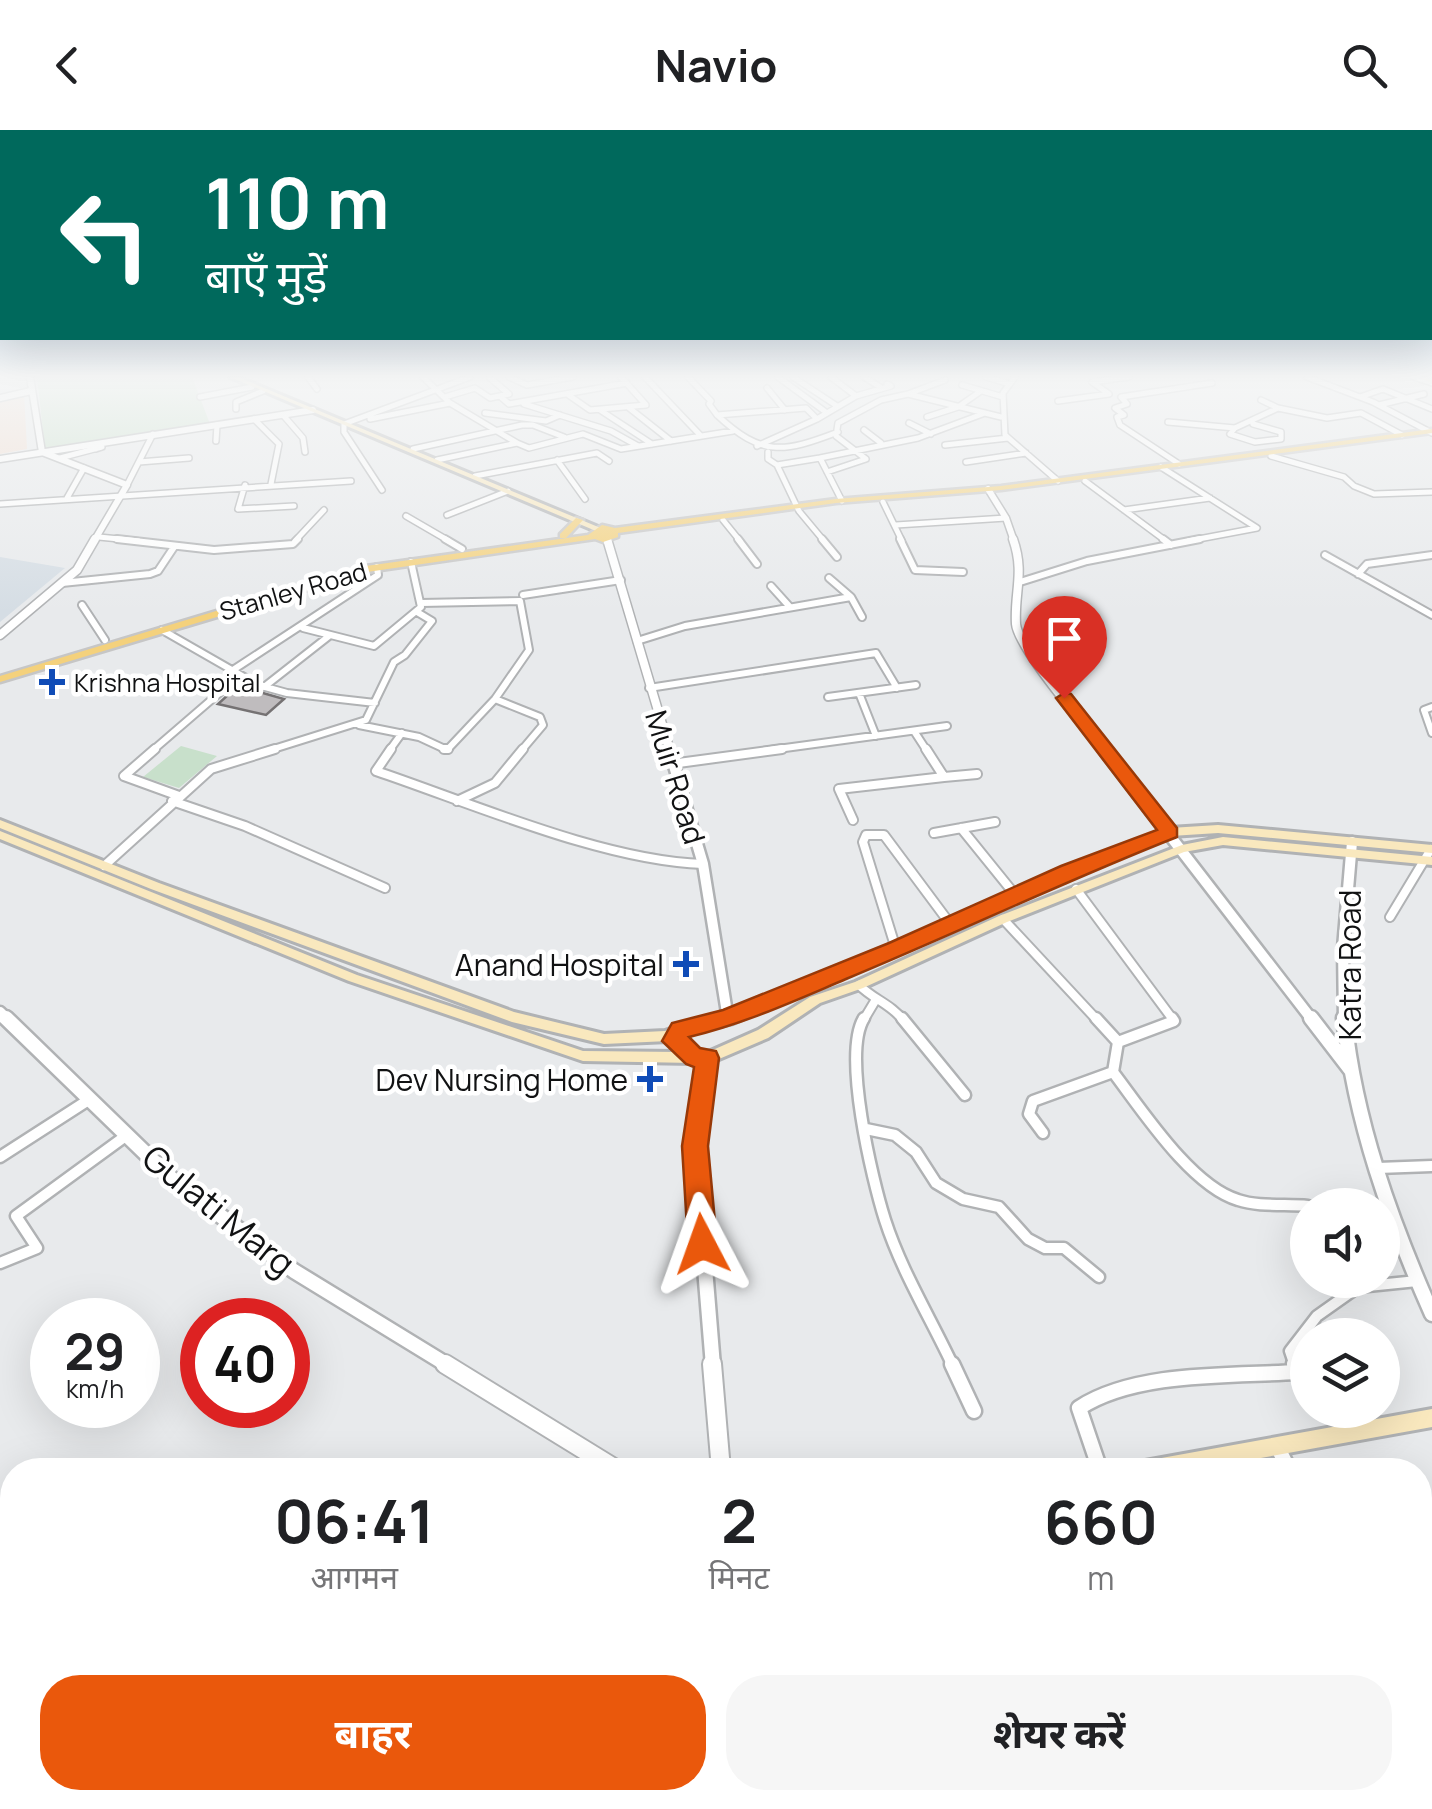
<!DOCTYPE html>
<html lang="hi">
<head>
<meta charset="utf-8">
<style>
  :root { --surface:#fff; --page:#f6f6f6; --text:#202124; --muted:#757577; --accent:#ea580c }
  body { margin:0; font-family:Manrope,"Noto Sans Devanagari",sans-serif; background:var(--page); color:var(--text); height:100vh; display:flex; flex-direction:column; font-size:38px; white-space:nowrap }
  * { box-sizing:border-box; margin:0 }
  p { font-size:32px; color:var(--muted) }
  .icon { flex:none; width:55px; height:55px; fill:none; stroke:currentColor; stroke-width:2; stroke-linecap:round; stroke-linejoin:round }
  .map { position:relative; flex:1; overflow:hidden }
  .side { position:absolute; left:0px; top:1328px; width:1432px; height:352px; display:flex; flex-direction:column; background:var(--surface); border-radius:40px 40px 0 0; box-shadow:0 10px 40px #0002 }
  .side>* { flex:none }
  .banner { position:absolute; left:0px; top:0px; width:1432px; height:210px; box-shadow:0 10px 40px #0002; background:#00695c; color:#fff; overflow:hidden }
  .fabs { position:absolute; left:1290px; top:1058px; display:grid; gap:20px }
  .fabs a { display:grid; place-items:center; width:110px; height:110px; border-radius:50%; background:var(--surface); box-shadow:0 10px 40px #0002; font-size:50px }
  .speed { position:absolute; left:30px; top:1168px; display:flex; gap:20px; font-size:50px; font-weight:700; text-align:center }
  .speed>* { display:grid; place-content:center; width:130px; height:130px; border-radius:50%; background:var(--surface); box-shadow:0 10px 40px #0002; line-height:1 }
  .speed small { font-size:25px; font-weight:400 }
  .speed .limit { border:15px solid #d22; background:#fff; color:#111 }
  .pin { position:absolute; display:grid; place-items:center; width:85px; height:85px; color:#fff; margin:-102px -42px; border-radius:50% 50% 50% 0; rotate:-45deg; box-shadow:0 0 10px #0007 }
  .pin .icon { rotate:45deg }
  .me { position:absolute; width:110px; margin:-55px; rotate:356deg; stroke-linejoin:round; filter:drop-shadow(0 0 8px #0008) }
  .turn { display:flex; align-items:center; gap:35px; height:210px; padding:0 40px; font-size:45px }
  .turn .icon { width:130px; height:130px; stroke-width:2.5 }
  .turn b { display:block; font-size:70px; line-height:85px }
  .eta { display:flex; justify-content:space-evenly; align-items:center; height:170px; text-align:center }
  .eta b { font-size:60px; font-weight:700; line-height:70px }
  .cta { display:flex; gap:20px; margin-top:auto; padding:20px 40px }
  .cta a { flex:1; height:115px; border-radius:40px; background:var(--accent); color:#fff; font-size:40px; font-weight:700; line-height:115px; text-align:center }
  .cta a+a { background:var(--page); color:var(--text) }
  header { display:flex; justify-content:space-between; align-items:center; height:130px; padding:0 40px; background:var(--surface); font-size:45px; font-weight:700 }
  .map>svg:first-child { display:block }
  .industrial { fill:#f1dbce }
  .built { fill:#d5dde4 }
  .green { fill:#c8e0cb }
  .building { fill:#bfbcbe; stroke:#757273; stroke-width:2.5 }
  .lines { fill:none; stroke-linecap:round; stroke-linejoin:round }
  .minor-far4-casing { stroke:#b0b2b4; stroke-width:8 }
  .minor-far3-casing { stroke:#b0b2b4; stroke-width:10 }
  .minor-far2-casing { stroke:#b0b2b4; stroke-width:12 }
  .minor-far1-casing { stroke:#b0b2b4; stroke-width:15 }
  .minor-casing { stroke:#b0b2b4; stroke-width:19 }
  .tertiary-far4-casing { stroke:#b0b2b4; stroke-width:9 }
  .tertiary-far3-casing { stroke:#b0b2b4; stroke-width:11 }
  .tertiary-far2-casing { stroke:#b0b2b4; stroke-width:15 }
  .tertiary-far1-casing { stroke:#b0b2b4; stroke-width:19 }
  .tertiary-casing { stroke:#b0b2b4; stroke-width:22 }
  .secondary-casing { stroke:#b0b2b4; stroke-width:6 }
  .primary-casing { stroke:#c6c6c6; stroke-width:5 }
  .minor-far4 { stroke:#fff; stroke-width:5 }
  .minor-far3 { stroke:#fff; stroke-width:6 }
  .minor-far2 { stroke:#fff; stroke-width:8 }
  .minor-far1 { stroke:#fff; stroke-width:10 }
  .minor { stroke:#fff; stroke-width:14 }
  .tertiary-far4 { stroke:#fff; stroke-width:6 }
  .tertiary-far3 { stroke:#fff; stroke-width:8 }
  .tertiary-far2 { stroke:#fff; stroke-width:10 }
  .tertiary-far1 { stroke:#fff; stroke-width:14 }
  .tertiary { stroke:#fff; stroke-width:18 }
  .secondary { fill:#f9e8be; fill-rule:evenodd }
  .primary { fill:#f4d17c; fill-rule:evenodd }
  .route { fill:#ea580c; stroke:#983908; stroke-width:2.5 }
  .poi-dot { fill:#104cb7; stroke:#fff; stroke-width:4 }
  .labels { text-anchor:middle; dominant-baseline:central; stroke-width:9; stroke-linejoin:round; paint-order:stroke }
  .far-street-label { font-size:25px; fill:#111213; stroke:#fff }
  .far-poi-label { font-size:25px; fill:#111213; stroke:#fff; text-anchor:start }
  .street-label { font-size:30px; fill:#111213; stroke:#fff }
  .poi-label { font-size:30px; fill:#111213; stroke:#fff; text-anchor:end }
  .near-street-label { font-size:35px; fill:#111213; stroke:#fff }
</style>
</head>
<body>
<header><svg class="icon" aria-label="back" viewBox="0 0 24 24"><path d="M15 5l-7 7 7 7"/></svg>Navio<svg class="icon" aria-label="search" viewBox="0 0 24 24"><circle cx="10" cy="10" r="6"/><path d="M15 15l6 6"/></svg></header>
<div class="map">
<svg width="1432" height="1679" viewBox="0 0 1432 1679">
  <rect width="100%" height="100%" fill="#e8eaec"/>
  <!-- industrial -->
  <path class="industrial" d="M24 263 27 319 0 324V268Z"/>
  <!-- built -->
  <path class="built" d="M0 427 65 438 0 492Z
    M338 1668H783L788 1679H311Z"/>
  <!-- green -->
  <path class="green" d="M37 247H192L210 294 45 319Z
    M181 616 217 626 179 658 143 647Z"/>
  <!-- building -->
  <path class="building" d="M241 553 256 561 284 569 266 585 218 574Z"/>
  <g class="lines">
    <!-- minor-far4 casing -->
    <g class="minor-far4-casing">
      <path id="minor-far4" d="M308 247 317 259
        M509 247 527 255 573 247
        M645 247 701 306
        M688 247 711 271 709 274 717 285
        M778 247 827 283
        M793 247 837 276
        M831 247 856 266
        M864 247 880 257
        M986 247 1010 254
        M1015 247 1003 263 1005 305 1058 351
        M1307 247 1373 272 1432 303
        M1414 247 1432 253
        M945 250 908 264 1001 287
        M962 255 1003 267
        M767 258 785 280
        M567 264 590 280 646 275 621 247
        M200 267 252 257
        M445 267 475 258 490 268 509 264 490 248
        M1360 267 1383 259 1432 279
        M502 268 509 274 627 253
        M1261 270 1278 278
        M1058 271 1109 264 1092 252 1129 247
        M524 274 611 301 638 316
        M1379 275 1424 264
        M628 277 671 311
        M236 279V272L263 261
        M600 280 652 314
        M485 283 546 291 560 285
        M283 285 303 308 305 322
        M927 287 958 277 981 261
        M254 289 279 314 271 354
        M370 289 450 273 423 247
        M1168 292 1235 298 1278 278 1327 288 1361 283 1402 305
        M909 293 931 304
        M1235 298 1230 304 1255 312 1281 309V302L1253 294
        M864 300 881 313
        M838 302C783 323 762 327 717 285L806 278 817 289 856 266 891 256 887 254
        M216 311 217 295
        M517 313 529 318 583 304 621 319 733 301
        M945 315 1008 308
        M757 316 817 289
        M413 319 522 295H533L564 307
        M768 322V329L777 335 820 328
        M1271 326 1344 347 1354 356 1374 364 1432 362
        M60 328 102 317 96 319
        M437 330 517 313 450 273
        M557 330 585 369
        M139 332 189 328
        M966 332 1026 323
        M1179 334 1120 295 1117 287 1124 285 1115 278 1127 274 1121 267 1212 253
        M777 335 799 381 824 411
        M1161 337 1257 398 1188 411
        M827 342 866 329 836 306 838 293 881 270 908 264
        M475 346 597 323 609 331
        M1085 351 1166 411
        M127 355 153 304
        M245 355 238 379 294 376
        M382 360 344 302V294L470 247
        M67 368 84 338
        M842 371 820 328 918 308 985 283
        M883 372 902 411
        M0 374 351 351
        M1124 380 1210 368
        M447 385 508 361
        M406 386 449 411
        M723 390 740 411
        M896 395 1006 388
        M99 407 139 411
        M295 411 324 380"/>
    </g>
    <!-- minor-far3 casing -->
    <g class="minor-far3-casing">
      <path id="minor-far3" d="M117 409 214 420 293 414 298 409
        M445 409 462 419
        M738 409 757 434
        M822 409 837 427
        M900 409 915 440 963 442
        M1163 409 1171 415
        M1325 425 1432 485
        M1358 444 1367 434 1432 425
        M829 448 851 467 862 487
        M1020 452 1087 431 1200 409
        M62 453 150 444 158 441 174 417
        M771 456 789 476
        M523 465 621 450
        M82 475 105 510
        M303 498 374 516 421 477 411 432
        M162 500 258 555 287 563 375 573
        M637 511 685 496 851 467
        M233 540 378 445 377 437
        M264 557 329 506
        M649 558 876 523 897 558
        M859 563 876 606
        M828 567 916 555
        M495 569 540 587 543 595 521 621
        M1432 577 1424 580 1432 603
        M359 595 419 607 447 620 495 569 529 520 520 471 421 473
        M914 601 927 621
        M152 621 239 546
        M267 621 366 590 394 532 405 525 432 491 417 482
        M389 621 402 603
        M763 621 947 596"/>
    </g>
    <!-- minor-far2 casing -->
    <g class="minor-far2-casing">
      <path id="minor-far2" d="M155 619 124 646 179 666
        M391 619 376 641C471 673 604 731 703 734
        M444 619H448
        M671 634 782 619
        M944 647 977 644
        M172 671 245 696 385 758
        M457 671 495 653 523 619
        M853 690 839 659 944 647 926 619
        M961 698 1016 766
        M934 703 995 692
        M104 736 211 639 275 619
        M1076 759 1174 891
        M1390 787 1431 719
        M1003 789 1098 891
        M896 819 863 712 866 705H884L951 795
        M859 855C874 870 891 874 904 891
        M863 891 875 871"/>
    </g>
    <!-- minor-far1 casing -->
    <g class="minor-far1-casing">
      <path id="minor-far1" d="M864 888C842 923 872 1049 885 1090 901 1140 931 1189 953 1236
        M902 888 965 965
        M1096 888 1118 912 1174 891 1172 888
        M1118 912 1113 942C1142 980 1191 1056 1238 1070 1259 1077 1285 1074 1308 1076
        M866 999 895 1005 916 1022 936 1053 963 1069 999 1077 1028 1109 1045 1118H1064L1099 1147
        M1043 1003 1029 984 1033 971 1113 942
        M0 1027 90 969
        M1378 1038 1432 1036
        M0 1133 37 1118 16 1086 127 1005
        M1295 1236 1290 1221 1317 1186 1358 1157 1417 1151"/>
    </g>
    <!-- minor casing -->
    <g class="minor-casing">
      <path id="minor" d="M952 1234 974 1281
        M1277 1316 1289 1340
        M1100 1340 1079 1278C1135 1241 1232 1246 1297 1242L1294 1234
        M1420 1591 1432 1614
        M0 1633 9 1482
        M704 1668 710 1679
        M1226 1668 1230 1679
        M422 1679 452 1668"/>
    </g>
    <!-- tertiary-far4 casing -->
    <g class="tertiary-far4-casing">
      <path id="tertiary-far4" d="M30 247 42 322 127 355 94 411
        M0 268 31 261
        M0 329 313 280
        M988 359 1006 388 1014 411"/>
    </g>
    <!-- tertiary-far3 casing -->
    <g class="tertiary-far3-casing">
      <path id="tertiary-far3" d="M607 409 670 621
        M1013 409C1025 443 1014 462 1016 494 1018 518 1087 598 1105 621
        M0 505 77 440 95 409"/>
    </g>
    <!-- tertiary-far2 casing -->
    <g class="tertiary-far2-casing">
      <path id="tertiary-far2" d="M669 619 703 734 728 889
        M1103 619 1313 891
        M0 882 9 891
        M1344 891 1343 818 1352 712"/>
    </g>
    <!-- tertiary-far1 casing -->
    <g class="tertiary-far1-casing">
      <path id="tertiary-far1" d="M6 888 173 1050 294 1141 449 1236
        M1311 888 1351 940
        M1344 888C1355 992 1390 1089 1432 1184
        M707 928 695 1016 713 1236"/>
    </g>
    <!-- tertiary casing -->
    <g class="tertiary-casing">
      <path id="tertiary" d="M445 1234 617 1340
        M712 1234 721 1340
        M815 1668 820 1679"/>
    </g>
    <!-- secondary casing -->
    <g class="secondary-casing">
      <path id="secondary" d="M230 247H238L603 399 596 401Z
        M1419 247 1432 249V253L1420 248Z
        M0 690 159 753 514 882 604 904 665 901 695 890 726 884 892 816 1064 738 1170 698 1218 695 1432 715V723L1218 703 1171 706 1072 744 900 822 733 893 685 904 682 910 697 922 706 923 758 900 810 867 855 852 999 786 1182 715 1223 707 1432 727V735L1223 715 1184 722 1007 792 863 858 820 873 768 908 712 932 694 933 583 931 349 851 0 709V701L357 845 583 921 678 922 668 911 604 914 512 892 151 759 0 698Z
        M1432 1279V1297L1194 1340H1136L1139 1334 1145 1331Z
        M226 1668H262L259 1676 250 1679H213L216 1671Z"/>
    </g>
    <!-- primary casing -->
    <g class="primary-casing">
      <path id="primary" d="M1432 299V303L1001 360 836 373 618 403V407L603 412 595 409 367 442 0 552V546L366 436 588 405 602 395 615 398 836 369 1001 356Z
        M576 388 583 390 566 408H560V404Z"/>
    </g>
    <!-- minor-far4 -->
    <use href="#minor-far4" class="minor-far4"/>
    <!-- minor-far3 -->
    <use href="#minor-far3" class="minor-far3"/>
    <!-- minor-far2 -->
    <use href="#minor-far2" class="minor-far2"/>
    <!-- minor-far1 -->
    <use href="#minor-far1" class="minor-far1"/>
    <!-- minor -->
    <use href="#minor" class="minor"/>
    <!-- tertiary-far4 -->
    <use href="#tertiary-far4" class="tertiary-far4"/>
    <!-- tertiary-far3 -->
    <use href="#tertiary-far3" class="tertiary-far3"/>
    <!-- tertiary-far2 -->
    <use href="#tertiary-far2" class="tertiary-far2"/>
    <!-- tertiary-far1 -->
    <use href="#tertiary-far1" class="tertiary-far1"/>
    <!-- tertiary -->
    <use href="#tertiary" class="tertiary"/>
    <!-- secondary -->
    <use href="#secondary" class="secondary"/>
    <!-- primary -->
    <use href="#primary" class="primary"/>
  </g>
  <!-- sky -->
  <linearGradient id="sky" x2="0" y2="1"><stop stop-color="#83aed8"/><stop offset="0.51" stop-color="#f5f6f6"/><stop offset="1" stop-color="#f5f6f6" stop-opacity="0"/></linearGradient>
  <rect width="1432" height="482" fill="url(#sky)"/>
  <!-- route -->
  <path class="route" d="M1064 563 1071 564 1177 698V707C1065 751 957 803 846 849 794 871 744 894 689 907L700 918 716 921 719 928 708 1016 717 1114 712 1123 702 1127 693 1123 688 1114 682 1016 694 937 686 934 662 911 672 893 723 880 889 813 1061 736 1157 700 1056 568Z"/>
  <!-- markers -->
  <g class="poi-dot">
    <path d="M47 537h10v10h10v10h-10v10h-10v-10h-10v-10h10z"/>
    <path d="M681 819h10v10h10v10h-10v10h-10v-10h-10v-10h10z"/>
    <path d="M645 934h10v10h10v10h-10v10h-10v-10h-10v-10h10z"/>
  </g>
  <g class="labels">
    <!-- far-street labels -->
    <g class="far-street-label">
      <text transform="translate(293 461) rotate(-16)">Stanley Road</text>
    </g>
    <!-- far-poi labels -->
    <g class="far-poi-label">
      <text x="74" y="552">Krishna Hospital</text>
    </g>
    <!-- street labels -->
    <g class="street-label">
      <text transform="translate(676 647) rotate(73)">Muir Road</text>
      <text transform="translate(1349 835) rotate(-90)">Katra Road</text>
    </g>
    <!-- poi labels -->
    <g class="poi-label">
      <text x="664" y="834">Anand Hospital</text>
      <text x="628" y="949">Dev Nursing Home</text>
    </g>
    <!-- near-street labels -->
    <g class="near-street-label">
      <text transform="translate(219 1080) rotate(39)">Gulati Marg</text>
    </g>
  </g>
</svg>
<div class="fabs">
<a><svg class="icon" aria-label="sound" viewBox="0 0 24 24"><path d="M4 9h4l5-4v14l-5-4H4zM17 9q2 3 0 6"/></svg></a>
<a><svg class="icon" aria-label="layers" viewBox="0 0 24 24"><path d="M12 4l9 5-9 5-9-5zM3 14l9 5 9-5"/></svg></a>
</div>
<div class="speed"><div>29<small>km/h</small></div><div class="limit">40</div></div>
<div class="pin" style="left:1064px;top:568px;background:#d93025"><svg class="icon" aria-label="arrive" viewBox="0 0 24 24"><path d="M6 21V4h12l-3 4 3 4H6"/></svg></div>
<svg class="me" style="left:702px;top:1114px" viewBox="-20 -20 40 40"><path d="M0-17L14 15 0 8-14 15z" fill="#ea580c" stroke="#fff" stroke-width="4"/></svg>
<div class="banner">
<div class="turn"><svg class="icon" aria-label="left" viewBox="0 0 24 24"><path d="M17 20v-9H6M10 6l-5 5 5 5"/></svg><div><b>110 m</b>बाएँ मुड़ें</div></div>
</div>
<section class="side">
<div class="eta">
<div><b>06:41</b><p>आगमन</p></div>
<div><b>2</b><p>मिनट</p></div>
<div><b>660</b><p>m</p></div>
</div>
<div class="cta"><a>बाहर</a><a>शेयर करें</a></div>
</section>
</div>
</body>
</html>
